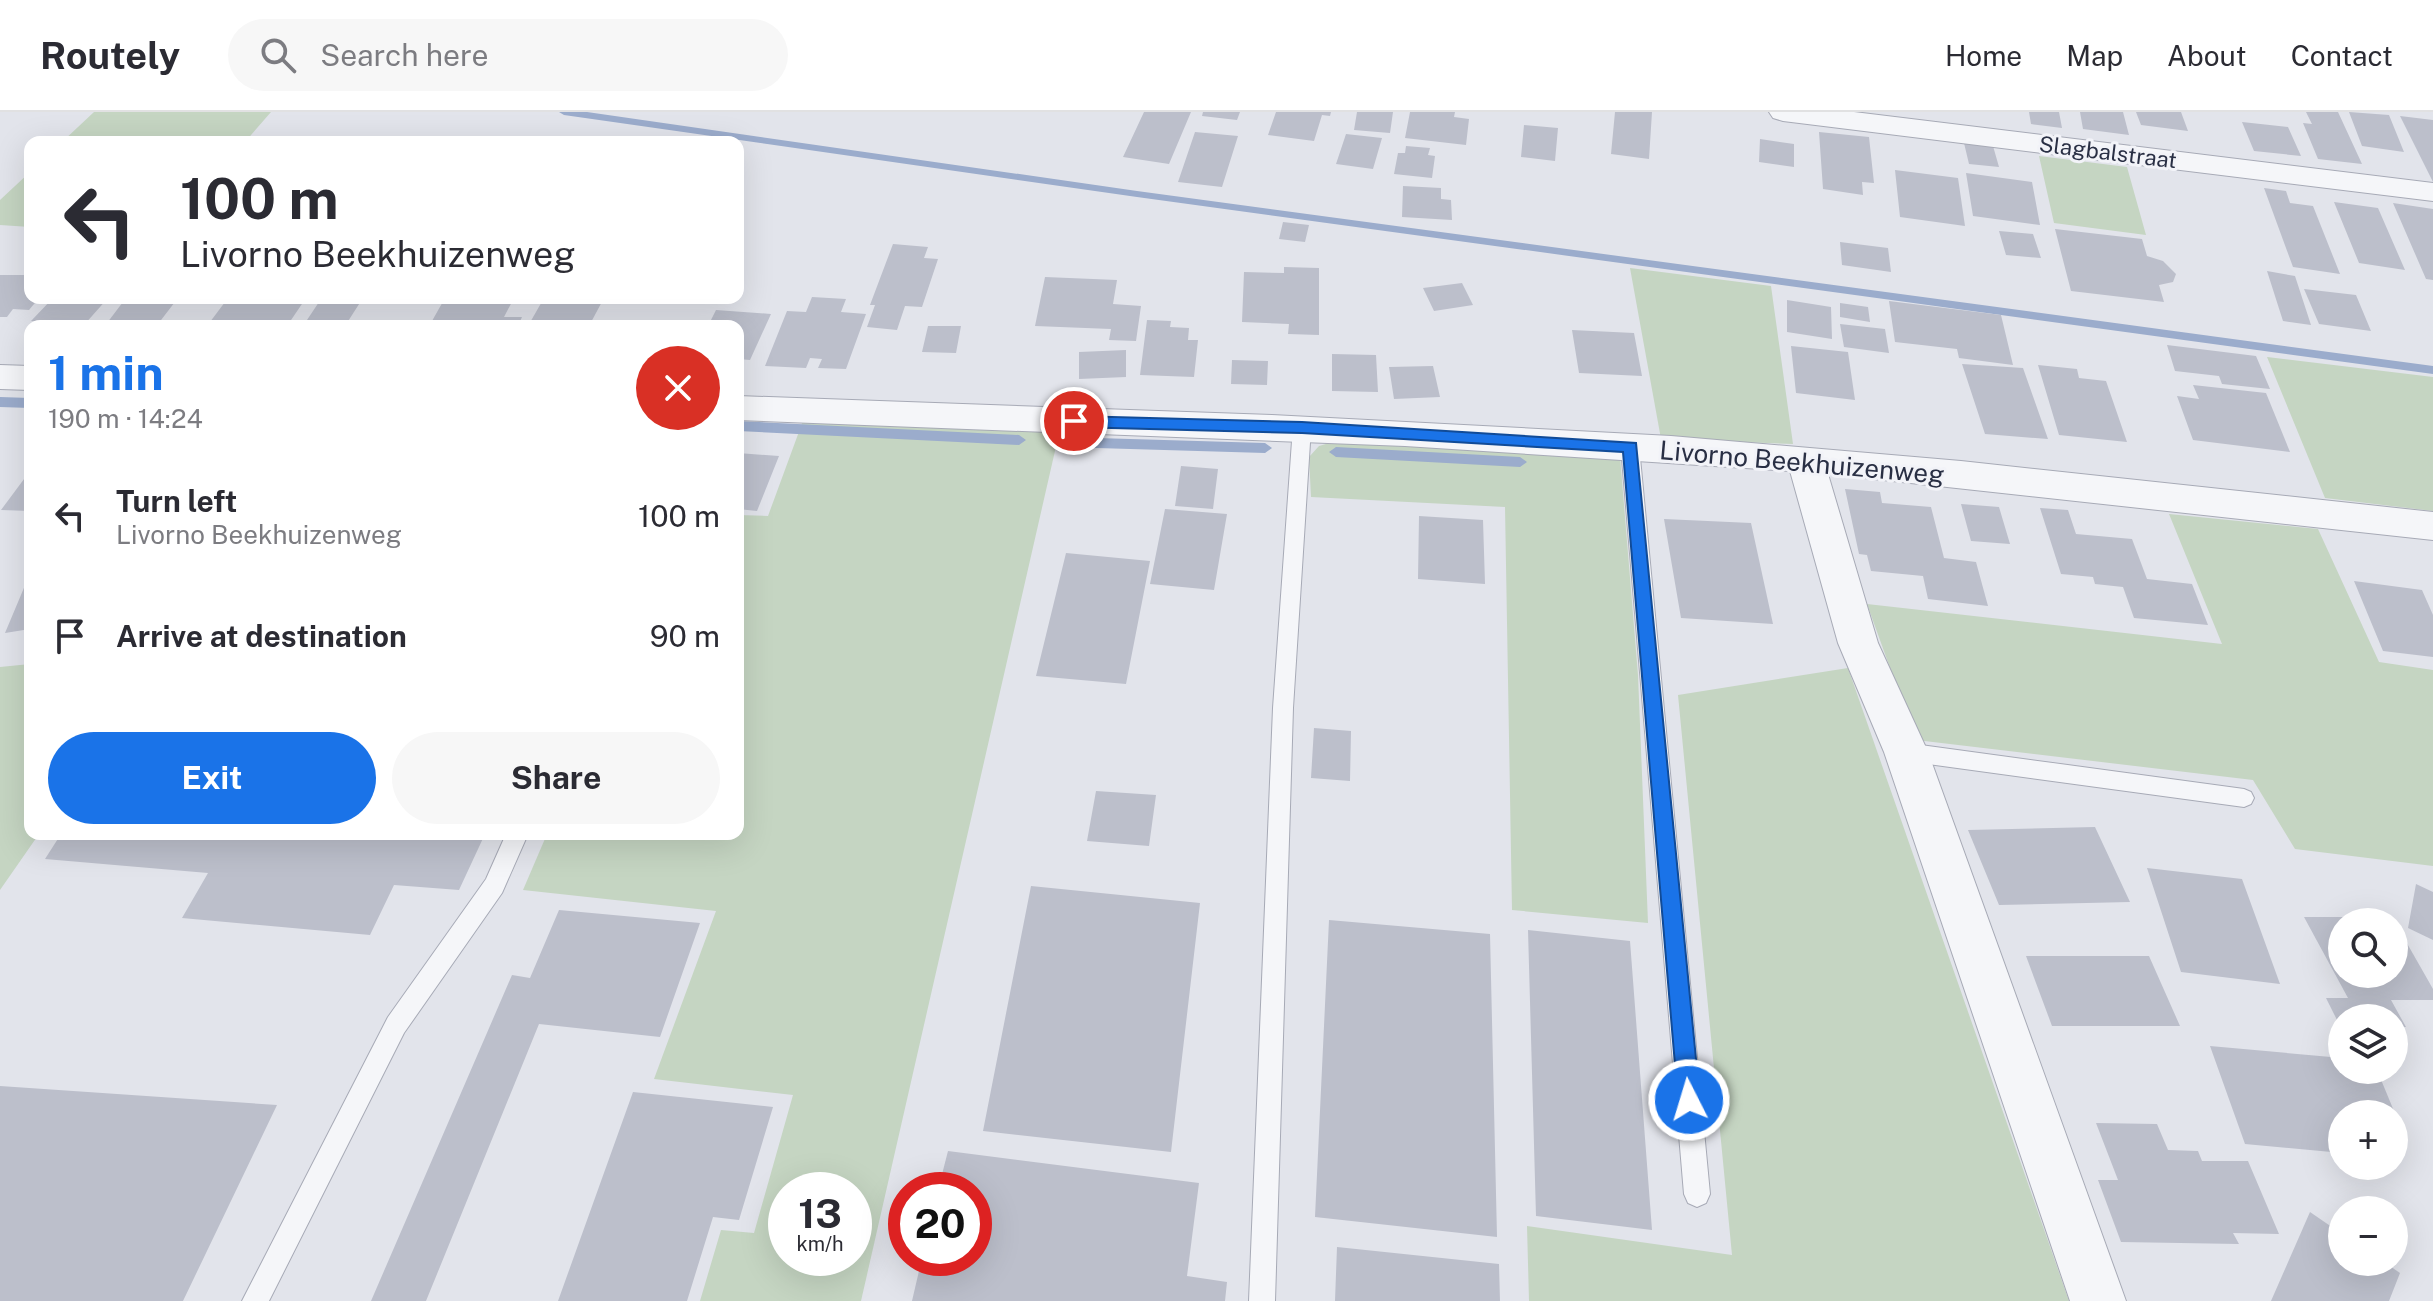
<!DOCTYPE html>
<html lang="en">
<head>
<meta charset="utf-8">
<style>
  :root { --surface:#fff; --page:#f7f7f7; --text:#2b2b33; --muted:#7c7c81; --line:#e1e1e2; --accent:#1a73e8 }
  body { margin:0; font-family:"Public Sans",sans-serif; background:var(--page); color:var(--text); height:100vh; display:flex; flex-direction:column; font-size:30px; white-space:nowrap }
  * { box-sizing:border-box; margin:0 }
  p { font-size:26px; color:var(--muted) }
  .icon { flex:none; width:44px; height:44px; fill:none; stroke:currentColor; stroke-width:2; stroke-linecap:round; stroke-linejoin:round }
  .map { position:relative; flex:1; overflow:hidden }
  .drawer { position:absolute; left:24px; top:208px; width:720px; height:520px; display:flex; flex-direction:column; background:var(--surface); border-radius:16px; box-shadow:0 8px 32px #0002 }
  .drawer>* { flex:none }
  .top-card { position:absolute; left:24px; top:24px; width:720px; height:168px; border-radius:16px; box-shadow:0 8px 32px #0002; background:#fff; color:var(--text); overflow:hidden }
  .buttons { position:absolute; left:2328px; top:796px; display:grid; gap:16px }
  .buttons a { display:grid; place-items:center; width:80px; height:80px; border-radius:50%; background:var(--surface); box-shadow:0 8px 32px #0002; font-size:40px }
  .speed { position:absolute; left:768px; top:1060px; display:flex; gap:16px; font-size:40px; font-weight:700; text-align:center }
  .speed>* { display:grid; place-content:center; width:104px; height:104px; border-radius:50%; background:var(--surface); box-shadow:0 8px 32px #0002; line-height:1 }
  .speed small { font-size:20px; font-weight:400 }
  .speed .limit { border:12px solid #d22; background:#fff; color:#111 }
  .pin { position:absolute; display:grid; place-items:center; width:68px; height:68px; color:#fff; margin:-34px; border:4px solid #fff; border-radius:50%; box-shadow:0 2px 8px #0007 }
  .me { position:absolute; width:88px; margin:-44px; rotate:355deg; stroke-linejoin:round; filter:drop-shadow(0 0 6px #0008) }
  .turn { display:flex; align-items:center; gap:28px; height:168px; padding:0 24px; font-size:36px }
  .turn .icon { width:104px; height:104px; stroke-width:2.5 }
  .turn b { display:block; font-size:56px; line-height:68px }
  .round { display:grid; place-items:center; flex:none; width:84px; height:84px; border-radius:42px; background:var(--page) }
  .head { display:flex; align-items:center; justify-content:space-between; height:136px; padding:0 24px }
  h1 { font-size:48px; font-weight:700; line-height:60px; color:var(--accent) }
  .primary-button { display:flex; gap:16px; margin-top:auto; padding:16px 24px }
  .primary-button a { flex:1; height:92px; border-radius:48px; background:var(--accent); color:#fff; font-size:32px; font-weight:700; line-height:92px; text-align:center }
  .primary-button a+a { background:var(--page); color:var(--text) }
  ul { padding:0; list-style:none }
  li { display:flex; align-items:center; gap:24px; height:120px; padding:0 24px }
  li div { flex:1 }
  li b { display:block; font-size:30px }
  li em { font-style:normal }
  header { display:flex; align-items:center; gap:48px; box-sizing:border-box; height:112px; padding:0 40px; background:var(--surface); border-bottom:2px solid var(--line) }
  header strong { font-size:38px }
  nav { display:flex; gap:44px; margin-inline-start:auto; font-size:28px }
  .search { width:560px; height:72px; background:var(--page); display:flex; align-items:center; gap:20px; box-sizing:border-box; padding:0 28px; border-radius:44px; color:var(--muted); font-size:30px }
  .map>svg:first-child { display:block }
  .green { fill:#c5d5c2; fill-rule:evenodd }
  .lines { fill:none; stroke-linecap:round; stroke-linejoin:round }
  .stream { fill:#9baccc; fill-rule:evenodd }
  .building { fill:#bcbfcb; fill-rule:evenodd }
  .lane-casing { stroke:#a7aab6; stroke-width:2 }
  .street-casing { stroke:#a7aab6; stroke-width:2 }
  .lane { fill:#f5f6f9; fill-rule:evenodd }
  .street { fill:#f5f6f9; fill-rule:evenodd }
  .route { fill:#1a73e8; stroke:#114b97; stroke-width:2 }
  .labels { text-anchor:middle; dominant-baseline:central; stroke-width:6; stroke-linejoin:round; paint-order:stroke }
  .far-street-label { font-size:22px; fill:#292f44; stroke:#f2f3f8 }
  .street-label { font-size:26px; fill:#292f44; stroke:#f2f3f8 }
</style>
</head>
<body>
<header>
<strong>Routely</strong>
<div class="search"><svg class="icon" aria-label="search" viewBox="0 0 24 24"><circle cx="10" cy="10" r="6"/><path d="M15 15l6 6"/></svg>Search here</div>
<nav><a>Home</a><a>Map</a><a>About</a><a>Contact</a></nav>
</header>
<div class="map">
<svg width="2433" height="1189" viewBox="0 0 2433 1189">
  <rect width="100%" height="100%" fill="#e2e4eb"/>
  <!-- green -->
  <path class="green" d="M94 0H271L245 30H62Z
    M2039 44 2127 55 2146 123 2054 111Z
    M30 60V115L0 113V88Z
    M1630 156 1771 174 1793 332 1661 327Z
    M2267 245 2433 265V399L2325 386Z
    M804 306 1060 317 861 1189H700L721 1118 754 1121 793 983 654 967 716 799 523 778 547 722H738V403L768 404ZM786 1078H854V1146H786Z
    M1336 329 1620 344 1638 563 1648 811 1512 798 1505 395 1311 385 1309 345 1319 334Z
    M2169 402 2318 417 2379 550 2433 558V754L2295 737 2253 668 1916 628 1867 492 2222 532Z
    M30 552V722H39L0 778V555Z
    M1848 556 2069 1189H1529L1527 1114 1732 1143 1678 583Z"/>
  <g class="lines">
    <!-- stream -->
    <path class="stream" d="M559 0H587L1137 79 2433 254V262L1137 85 564 3Z
      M0 285 30 286V296L0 295Z
      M738 309 1019 323 1026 328 1019 333 738 319Z
      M1063 325 1265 331 1272 336 1265 341 1063 335 1056 330Z
      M1336 335 1520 345 1527 350 1520 355 1336 345 1329 340Z"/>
  </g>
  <!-- building -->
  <path class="building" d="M1144 0H1191L1169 52 1123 45Z
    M1203 0H1240L1237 8 1202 4Z
    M1276 0H1331L1330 4 1322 3 1314 29 1268 23Z
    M1357 0H1393L1390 21 1354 18Z
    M1410 0H1455L1454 5 1469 7 1466 33 1405 26Z
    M1615 0H1652L1649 47 1611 42Z
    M2029 0H2059L2062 16 2031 12Z
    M2080 0H2123L2129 23 2083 17Z
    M2136 0H2181L2188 19 2141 13Z
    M2306 0H2338L2362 52 2318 47 2303 11 2312 12Z
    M2349 0 2389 3 2404 40 2362 34Z
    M2400 4 2433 8V70Z
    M2242 10 2288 15 2301 44 2254 39Z
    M1524 13 1558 16 1555 49 1521 45Z
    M1195 20 1238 24 1222 75 1178 70Z
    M1819 20 1869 25 1874 71 1862 70 1863 83 1823 77Z
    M1346 22 1382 26 1373 57 1336 52Z
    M1760 27 1794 32V55L1759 50Z
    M1964 31 1993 34 1999 55 1969 52Z
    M1406 34 1430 36 1428 43 1435 44 1432 66 1394 62 1398 41H1405Z
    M1895 58 1958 66 1965 114 1900 105Z
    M1966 61 2032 70 2040 113 1973 104Z
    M1403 74 1441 76V87L1451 88 1452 108 1402 105Z
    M2264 76 2286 79 2290 91 2313 94 2340 162 2293 155Z
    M2334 90 2378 96 2405 158 2359 151Z
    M2393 91 2433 97V168L2426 167Z
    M1283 110 1309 113 1305 130 1279 127Z
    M2055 117 2142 127 2147 144 2163 149 2176 162 2173 170 2159 173 2164 190 2071 179Z
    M1999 119 2033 122 2041 146 2006 143Z
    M1840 130 1888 136 1891 160 1842 153Z
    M893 132 928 135 924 146 938 147 922 195 905 194 897 218 867 215 875 193H870Z
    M1284 155 1319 156V223L1288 222 1289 212 1242 210 1244 160 1284 161Z
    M2267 159 2295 164 2311 213 2283 209Z
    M0 163H30V186H39L29 198 13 197 7 205H0Z
    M1045 165 1117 168 1113 192 1141 194 1136 229 1109 228 1111 217 1035 214Z
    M1462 171 1473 193 1434 199 1423 176Z
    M2304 177 2356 183 2371 219 2319 212Z
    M812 185 846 187 841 200 866 202 846 257 818 256 822 247 810 246 806 256 765 254 787 199 806 200Z
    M53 186H108L84 213 31 209Z
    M126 186H178L158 212 107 211Z
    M228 186H306L287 214H207Z
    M445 186H514L504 205H522L518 214H460L462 210 432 209Z
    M544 186H604L589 214H528Z
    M321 187 361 189 345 214H303Z
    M1787 188 1831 195 1832 227 1787 220Z
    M1889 189 2001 203 2013 253 1959 246 1957 237 1895 230Z
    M1840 191 1868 195 1870 210 1840 205Z
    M716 198 771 202 750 248 738 247V214H708Z
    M1147 208 1171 209 1170 215 1189 216 1188 228H1198L1194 265 1140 263Z
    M1840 212 1885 217 1889 241 1844 235Z
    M928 214H961L956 241 922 240Z
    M1572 218 1634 221 1642 264 1579 261Z
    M2167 233 2256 244 2270 277 2222 272 2219 264 2175 259Z
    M1791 234 1848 240 1855 288 1796 281Z
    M1126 238V265L1079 267V240Z
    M1332 242 1376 243 1378 280 1332 279Z
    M1232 248 1268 249 1267 273 1231 272Z
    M1962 252 2023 256 2048 327 1985 322Z
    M2038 253 2077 257 2079 266 2106 269 2127 330 2059 323Z
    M1433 254 1440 285 1394 287 1389 255Z
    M2193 273 2266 281 2290 340 2193 328 2177 284 2199 287Z
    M738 341 779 344 757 399 738 397Z
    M1181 354 1218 357 1213 397 1175 394Z
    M30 359V399L1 398Z
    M1845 377 1880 380 1882 391 1931 395 1944 446 1976 450 1988 494 1928 487 1923 464 1871 459 1867 443 1859 442Z
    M1961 392 1999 395 2010 432 1971 429Z
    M2040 396 2068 398 2076 422 2132 427 2147 467 2192 472 2208 513 2134 506 2123 475 2095 472 2093 465 2061 462Z
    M1165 397 1227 402 1214 478 1150 472Z
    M1419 404 1483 408 1485 472 1418 467Z
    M1664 407 1751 411 1773 512 1681 506Z
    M1066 441 1150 449 1126 572 1036 564Z
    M2354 469 2422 478 2433 503V545L2383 539Z
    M26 471H30V517L5 521Z
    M1314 616 1351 619 1350 669 1311 666Z
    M1096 679 1156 683 1149 734 1087 729Z
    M2095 715 2130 790 1999 793 1968 718Z
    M61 722H485L459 778 394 773 370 823 182 806 208 761 45 747Z
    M2147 756 2242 767 2280 872 2181 860Z
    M2416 772 2433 780V828L2408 816Z
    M1031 774 1200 791 1171 1040 983 1019Z
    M559 798 700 811 660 925 539 912 426 1189H371L512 863 530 866Z
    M2304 805H2392L2433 877V888H2391L2406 915H2394V906H2342V918L2326 886H2348ZM2342 810H2394V862H2342Z
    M1329 808 1490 822 1497 1125 1315 1105Z
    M1528 818 1630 829 1652 1118 1536 1104Z
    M2026 844H2149L2180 914H2052Z
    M2210 934 2342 946V958H2377L2401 1016 2394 1015V1002H2342V1041L2245 1032Z
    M0 974 277 993 183 1189H0Z
    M633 980 773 995 739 1108 713 1105 687 1189H558Z
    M2096 1011 2157 1012 2168 1038 2198 1039 2202 1049H2248L2279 1122 2233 1121 2239 1132 2121 1130 2098 1068H2118Z
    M948 1039 1199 1071 1187 1164 1227 1170 1225 1189H912L922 1146H974V1078H938Z
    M2310 1100 2342 1122V1150H2384L2400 1161 2389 1189H2271Z
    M1337 1135 1499 1152 1500 1189H1335Z"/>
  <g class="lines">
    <!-- lane casing -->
    <g class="lane-casing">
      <path id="lane" d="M1302 309 1311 315 1293 596 1275 1189H1249L1273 596 1293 315Z
        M1630 329 1639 335 1710 1082 1706 1091 1697 1095 1688 1091 1684 1082 1621 335Z
        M1906 631 2244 677 2251 680 2254 686 2251 692 2244 695 1906 649 1899 646 1896 640 1899 634Z
        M506 722H528L502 781 404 921 269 1189H242L388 905 486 767Z"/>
    </g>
    <!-- street casing -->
    <g class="street-casing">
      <path id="street" d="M1769 0H1854L2433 71V89L1783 9 1773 6Z
        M0 253 30 254V278L0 277Z
        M738 284 1272 303 1671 324 1961 349 2433 400V428L1828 362 1878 531 1928 640 2126 1189H2070L1884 640 1838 531 1790 359 1405 334 738 308Z"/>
    </g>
    <!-- lane -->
    <use href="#lane" class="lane"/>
    <!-- street -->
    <use href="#street" class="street"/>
  </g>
  <!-- route -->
  <path class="route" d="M1074 304 1302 310 1636 331 1700 988 1697 996 1689 999 1681 996 1678 988 1623 340 1302 321 1074 315 1066 309Z"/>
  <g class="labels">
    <!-- far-street labels -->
    <g class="far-street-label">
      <text transform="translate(2108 40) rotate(7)">Slagbalstraat</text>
    </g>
    <!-- street labels -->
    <g class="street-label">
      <text transform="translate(1802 350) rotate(5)">Livorno Beekhuizenweg</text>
    </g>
  </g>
</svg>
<div class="buttons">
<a><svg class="icon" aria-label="search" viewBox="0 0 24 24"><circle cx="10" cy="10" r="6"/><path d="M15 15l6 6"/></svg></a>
<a><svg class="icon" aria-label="layers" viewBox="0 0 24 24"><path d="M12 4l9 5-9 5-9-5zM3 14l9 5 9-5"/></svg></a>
<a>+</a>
<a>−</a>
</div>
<div class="speed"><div>13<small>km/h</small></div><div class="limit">20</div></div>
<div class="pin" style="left:1074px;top:309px;background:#d93025"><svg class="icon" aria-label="arrive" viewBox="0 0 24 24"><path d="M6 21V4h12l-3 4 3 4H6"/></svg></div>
<svg class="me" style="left:1689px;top:988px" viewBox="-20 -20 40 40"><circle r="17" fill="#1a73e8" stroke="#fff" stroke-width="3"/><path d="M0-11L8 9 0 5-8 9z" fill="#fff"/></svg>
<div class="top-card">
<div class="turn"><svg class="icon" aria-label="left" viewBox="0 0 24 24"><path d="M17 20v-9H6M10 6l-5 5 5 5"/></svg><div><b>100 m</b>Livorno Beekhuizenweg</div></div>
</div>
<section class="drawer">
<div class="head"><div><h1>1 min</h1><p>190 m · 14:24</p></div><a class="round" style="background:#d93025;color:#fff"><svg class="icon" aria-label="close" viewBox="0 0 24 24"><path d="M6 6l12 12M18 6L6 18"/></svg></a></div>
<ul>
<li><svg class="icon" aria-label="left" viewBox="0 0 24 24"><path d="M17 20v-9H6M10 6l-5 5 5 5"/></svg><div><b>Turn left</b><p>Livorno Beekhuizenweg</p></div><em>100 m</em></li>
<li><svg class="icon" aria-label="arrive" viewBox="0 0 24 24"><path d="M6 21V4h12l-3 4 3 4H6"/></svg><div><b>Arrive at destination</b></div><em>90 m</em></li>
</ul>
<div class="primary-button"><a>Exit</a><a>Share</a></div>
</section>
</div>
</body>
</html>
